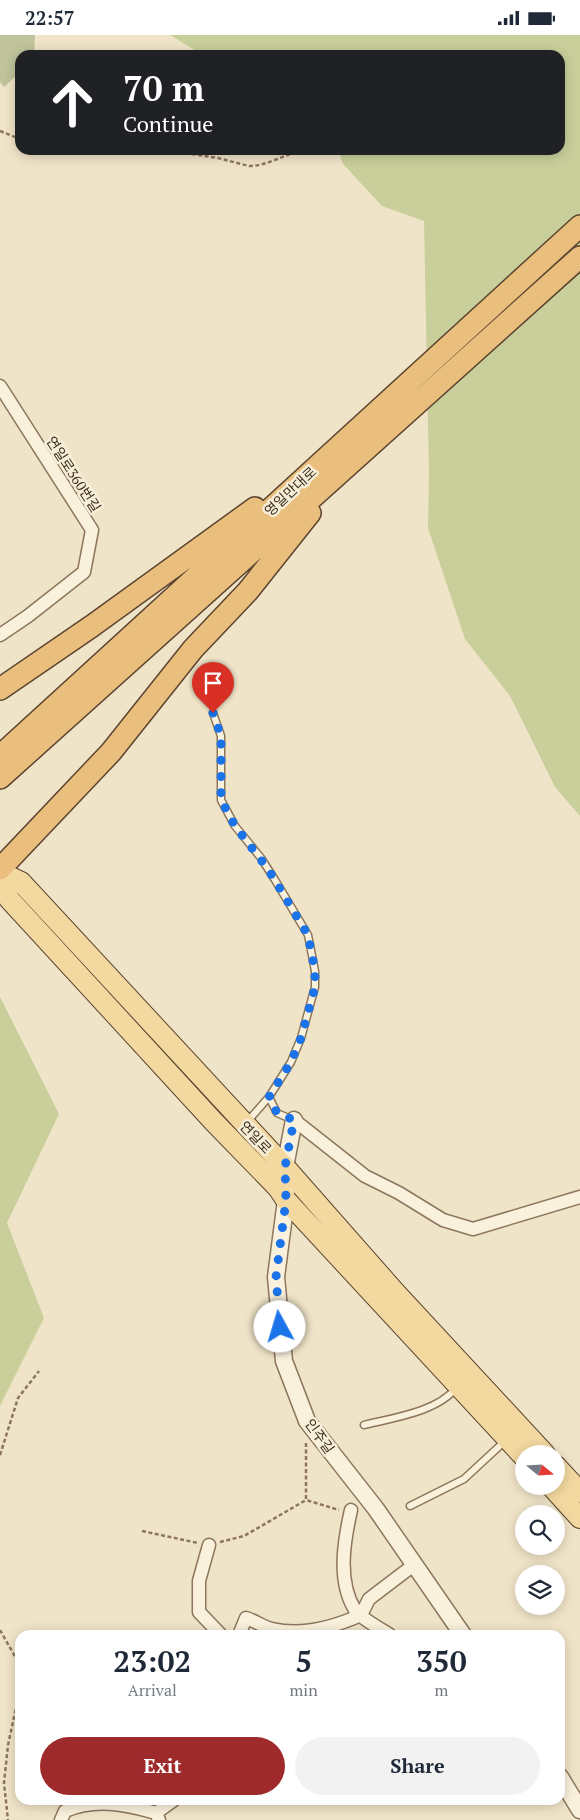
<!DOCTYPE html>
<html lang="en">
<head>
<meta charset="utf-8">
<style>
  :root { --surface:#fff; --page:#f2f2f3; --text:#1f2937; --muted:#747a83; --accent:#9e2a2b }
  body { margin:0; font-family:"PT Serif","Noto Sans KR",serif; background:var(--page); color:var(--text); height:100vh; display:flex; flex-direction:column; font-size:19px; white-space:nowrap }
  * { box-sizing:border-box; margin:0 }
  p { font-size:16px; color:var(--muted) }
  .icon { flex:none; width:28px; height:28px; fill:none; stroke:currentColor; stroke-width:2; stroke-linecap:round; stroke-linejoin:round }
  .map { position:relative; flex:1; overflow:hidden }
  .details { position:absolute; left:15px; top:1595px; width:550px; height:175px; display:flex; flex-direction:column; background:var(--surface); border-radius:15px; box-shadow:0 2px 12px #0003 }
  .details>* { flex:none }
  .banner { position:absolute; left:15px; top:15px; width:550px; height:105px; border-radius:15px; box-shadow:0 2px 12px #0003; background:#202124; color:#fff; overflow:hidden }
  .needle { width:32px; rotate:108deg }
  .fabs { position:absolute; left:515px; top:1410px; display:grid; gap:10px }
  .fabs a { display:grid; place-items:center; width:50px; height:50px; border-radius:50%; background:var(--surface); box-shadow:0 2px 12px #0003; font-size:25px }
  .pin { position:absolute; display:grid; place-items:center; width:42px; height:42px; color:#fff; margin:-51px -21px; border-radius:50% 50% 50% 0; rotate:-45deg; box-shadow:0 0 5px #0007 }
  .pin .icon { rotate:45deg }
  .me { position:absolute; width:55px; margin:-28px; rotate:354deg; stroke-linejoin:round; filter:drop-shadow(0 0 4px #0008) }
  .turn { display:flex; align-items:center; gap:18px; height:105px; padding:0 25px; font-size:22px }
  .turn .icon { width:65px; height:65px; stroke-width:2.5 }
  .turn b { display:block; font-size:35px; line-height:42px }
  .eta { display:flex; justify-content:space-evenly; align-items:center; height:85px; text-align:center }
  .eta b { font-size:30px; font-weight:700; line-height:35px }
  .primary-button { display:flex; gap:10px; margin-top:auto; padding:10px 25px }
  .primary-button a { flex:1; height:58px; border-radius:30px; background:var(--accent); color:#fff; font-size:20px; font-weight:700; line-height:58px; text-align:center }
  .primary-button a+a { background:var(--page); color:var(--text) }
  .status { display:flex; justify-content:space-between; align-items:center; height:35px; padding:0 25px; background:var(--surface); direction:ltr }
  .status svg { height:14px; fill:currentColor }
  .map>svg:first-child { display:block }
  .green { fill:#c9cf9b }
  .cemetery { fill:#bfc49a }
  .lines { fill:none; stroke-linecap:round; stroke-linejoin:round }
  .service-casing { stroke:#8d765c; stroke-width:9 }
  .minor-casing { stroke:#8d765c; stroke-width:15 }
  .tertiary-casing { stroke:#8d765c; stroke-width:19 }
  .primary-casing { stroke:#5b4430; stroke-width:22 }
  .trunk-casing { stroke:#5b4430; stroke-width:24 }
  .path { stroke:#8d765c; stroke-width:2.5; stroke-dasharray:4 2.5; stroke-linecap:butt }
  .service { stroke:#faf1dc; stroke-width:6 }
  .minor { stroke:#faf1dc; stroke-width:12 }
  .tertiary { stroke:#faf1dc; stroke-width:16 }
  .primary { stroke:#f3d9a0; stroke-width:20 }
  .trunk { stroke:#eabe7c; stroke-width:21 }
  .route { stroke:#1a73e8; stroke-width:9; stroke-dasharray:0 16.2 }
  .labels { text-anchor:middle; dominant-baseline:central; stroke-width:5; stroke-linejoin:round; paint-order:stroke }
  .street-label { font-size:14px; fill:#3d2e20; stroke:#f7eed8 }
</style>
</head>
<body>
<div class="status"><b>22:57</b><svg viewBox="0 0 49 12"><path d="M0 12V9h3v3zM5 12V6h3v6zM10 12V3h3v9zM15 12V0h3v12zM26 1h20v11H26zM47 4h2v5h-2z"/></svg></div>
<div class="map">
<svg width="580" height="1785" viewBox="0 0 580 1785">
  <rect width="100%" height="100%" fill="#f0e4c8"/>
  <!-- green -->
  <path class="green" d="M170 0H580V781L555 752 510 661 465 604 428 493 429 438 424 186 382 171 343 129 338 115H560V20H203Z
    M0 962 59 1079 7 1188 44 1283 0 1371Z"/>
  <!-- cemetery -->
  <path class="cemetery" d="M0 0H35L34 20H20V37L4 52 0 47Z"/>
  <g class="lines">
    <!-- service casing -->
    <g class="service-casing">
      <path id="service" d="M213 678 221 701V765L235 791 261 823 275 845 308 900 315 936V952L301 1003 291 1027 269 1062 247 1087
        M269 1062 277 1078 293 1085
        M364 1390C392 1383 437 1377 456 1353
        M410 1471 464 1444 505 1406"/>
    </g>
    <!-- minor casing -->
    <g class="minor-casing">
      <path id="minor" d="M0 351 92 495 84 537 28 581 0 600
        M294 1085 365 1141 399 1158 443 1185 473 1194 580 1162
        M351 1475C344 1506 337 1546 355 1575 360 1583 381 1594 390 1600
        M209 1510 199 1546V1577L221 1600
        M361 1580 369 1564 415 1529
        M239 1600 246 1583C255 1586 264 1592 272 1594 302 1601 334 1592 361 1580
        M61 1785 65 1776C95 1763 125 1769 156 1778
        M159 1785 156 1778 174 1765"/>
    </g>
    <!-- tertiary casing -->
    <g class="tertiary-casing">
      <path id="tertiary" d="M294 1085 285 1132 286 1165 276 1242 284 1326 307 1386 376 1474 463 1600
        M560 1742 580 1775"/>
    </g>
    <!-- primary casing -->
    <g class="primary-casing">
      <path id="primary" d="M0 837 21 847 285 1132 395 1257 545 1419
        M0 842 9 864 213 1086 278 1153 286 1165 524 1422
        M556 1431 580 1457
        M551 1451 580 1483"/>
    </g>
    <!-- trunk casing -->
    <g class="trunk-casing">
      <path id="trunk" d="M0 654 92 591 255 473
        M0 721 580 191
        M0 743 580 222
        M0 834 111 717 193 614 248 556 310 478"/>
    </g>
    <!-- path -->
    <path class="path" d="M0 96 20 104
      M47 115 76 117 89 115
      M166 115 218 123 249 131C269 131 287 117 307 115
      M306 1408V1465L339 1475
      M0 1420 18 1363 39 1336
      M142 1496 198 1508
      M220 1507 244 1501 306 1465
      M0 1595 17 1625 19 1659 8 1710 4 1748 8 1785"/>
    <!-- service -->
    <use href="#service" class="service"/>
    <!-- minor -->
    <use href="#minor" class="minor"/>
    <!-- tertiary -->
    <use href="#tertiary" class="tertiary"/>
    <!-- primary -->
    <use href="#primary" class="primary"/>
    <!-- trunk -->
    <use href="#trunk" class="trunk"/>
  </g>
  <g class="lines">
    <!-- route -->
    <path class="route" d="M213 678 221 701V765L235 791 268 834 308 900 315 936V952L301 1003 291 1027 269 1062 277 1078 294 1085 285 1132 286 1165 276 1242 280 1292"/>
  </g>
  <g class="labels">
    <!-- street labels -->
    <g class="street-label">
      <text transform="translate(74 439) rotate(57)">연일로360번길</text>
      <text transform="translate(290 456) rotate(-43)">영일만대로</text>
      <text transform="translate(256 1102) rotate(46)">연일로</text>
      <text transform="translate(320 1401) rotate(54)">인주길</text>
    </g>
  </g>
</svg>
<div class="fabs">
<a><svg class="needle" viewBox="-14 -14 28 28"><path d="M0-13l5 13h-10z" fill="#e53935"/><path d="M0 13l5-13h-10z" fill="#747a83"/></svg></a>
<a><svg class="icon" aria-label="search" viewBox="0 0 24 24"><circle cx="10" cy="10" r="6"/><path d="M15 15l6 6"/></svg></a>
<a><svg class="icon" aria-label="layers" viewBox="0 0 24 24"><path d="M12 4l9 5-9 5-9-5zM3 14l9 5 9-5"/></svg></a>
</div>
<div class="pin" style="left:213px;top:678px;background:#d93025"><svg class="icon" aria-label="arrive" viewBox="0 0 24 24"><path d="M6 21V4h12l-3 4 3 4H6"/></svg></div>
<svg class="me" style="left:280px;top:1292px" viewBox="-20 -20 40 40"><circle r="19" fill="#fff"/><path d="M0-13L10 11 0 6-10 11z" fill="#1a73e8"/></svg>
<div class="banner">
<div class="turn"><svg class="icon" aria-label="ahead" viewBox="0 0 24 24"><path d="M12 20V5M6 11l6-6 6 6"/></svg><div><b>70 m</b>Continue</div></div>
</div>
<section class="details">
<div class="eta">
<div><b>23:02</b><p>Arrival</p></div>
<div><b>5</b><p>min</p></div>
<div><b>350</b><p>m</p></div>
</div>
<div class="primary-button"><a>Exit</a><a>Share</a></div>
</section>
</div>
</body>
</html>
